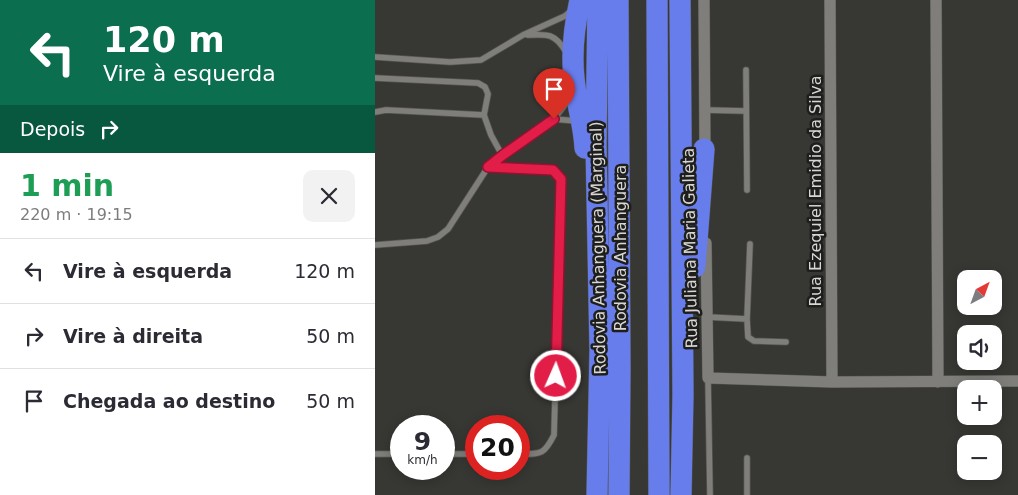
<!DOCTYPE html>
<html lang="pt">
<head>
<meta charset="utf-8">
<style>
  :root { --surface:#fff; --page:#f2f2f3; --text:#2b2b33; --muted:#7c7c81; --line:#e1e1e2 }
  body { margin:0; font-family:"DejaVu Sans",sans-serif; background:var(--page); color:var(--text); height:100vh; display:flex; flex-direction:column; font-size:19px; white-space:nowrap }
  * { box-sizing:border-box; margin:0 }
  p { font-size:16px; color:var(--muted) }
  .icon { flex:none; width:28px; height:28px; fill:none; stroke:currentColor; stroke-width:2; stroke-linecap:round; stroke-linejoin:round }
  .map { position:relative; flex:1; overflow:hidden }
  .panel { display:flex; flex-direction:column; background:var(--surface); width:375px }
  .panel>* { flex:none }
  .banner { background:#0b6e4f; color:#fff; overflow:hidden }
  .needle { width:32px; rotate:41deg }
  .fabs { position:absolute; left:582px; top:270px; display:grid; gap:10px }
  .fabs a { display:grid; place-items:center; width:45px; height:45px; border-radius:10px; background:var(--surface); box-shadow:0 2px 12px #0003; font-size:25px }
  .speed { position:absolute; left:15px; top:415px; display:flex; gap:10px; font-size:25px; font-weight:700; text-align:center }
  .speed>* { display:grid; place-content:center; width:65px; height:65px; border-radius:50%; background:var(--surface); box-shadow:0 2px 12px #0003; line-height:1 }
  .speed small { font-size:12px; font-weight:400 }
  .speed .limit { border:8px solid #d22; background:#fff; color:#111 }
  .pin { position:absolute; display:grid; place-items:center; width:42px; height:42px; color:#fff; margin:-51px -21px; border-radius:50% 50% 50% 0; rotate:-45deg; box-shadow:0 0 5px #0007 }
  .pin .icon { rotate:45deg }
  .me { position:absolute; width:55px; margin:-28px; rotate:2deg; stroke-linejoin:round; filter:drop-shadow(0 0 4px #0008) }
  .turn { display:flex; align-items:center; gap:18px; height:105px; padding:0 20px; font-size:22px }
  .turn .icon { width:65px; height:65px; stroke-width:2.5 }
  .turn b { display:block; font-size:35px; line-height:42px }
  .then { display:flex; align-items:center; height:48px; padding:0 20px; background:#0003; gap:10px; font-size:19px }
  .round { display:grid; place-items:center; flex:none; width:52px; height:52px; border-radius:10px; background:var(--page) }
  .summary { display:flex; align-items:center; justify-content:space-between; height:85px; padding:0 20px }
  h1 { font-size:30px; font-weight:700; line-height:38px; color:#1e9e55 }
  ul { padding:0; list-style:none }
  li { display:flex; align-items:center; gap:15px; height:65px; padding:0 20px; border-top:1px solid var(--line) }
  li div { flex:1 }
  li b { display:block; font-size:19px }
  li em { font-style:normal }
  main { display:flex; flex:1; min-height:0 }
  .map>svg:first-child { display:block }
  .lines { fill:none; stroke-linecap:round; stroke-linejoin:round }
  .lane-casing { stroke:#565653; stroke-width:7 }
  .street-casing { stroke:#565653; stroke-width:12 }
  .highway-casing { stroke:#565653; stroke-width:22 }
  .lane { stroke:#7f7e7a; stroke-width:5.5 }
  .street { stroke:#7f7e7a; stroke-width:11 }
  .highway { stroke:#687dec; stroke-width:21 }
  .route-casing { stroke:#92132f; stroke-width:12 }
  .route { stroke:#e11d48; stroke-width:9 }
  .labels { text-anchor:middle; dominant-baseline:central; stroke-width:5; stroke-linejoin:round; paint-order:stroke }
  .street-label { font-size:16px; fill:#d8d7d5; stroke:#1e1e1d }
</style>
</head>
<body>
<main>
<section class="panel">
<div class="banner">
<div class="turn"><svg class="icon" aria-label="left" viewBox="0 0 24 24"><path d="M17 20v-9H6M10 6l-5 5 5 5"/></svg><div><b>120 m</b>Vire à esquerda</div></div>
<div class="then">Depois<svg class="icon" aria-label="right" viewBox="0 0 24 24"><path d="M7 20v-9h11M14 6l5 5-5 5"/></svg></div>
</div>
<div class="summary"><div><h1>1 min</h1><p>220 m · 19:15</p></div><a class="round"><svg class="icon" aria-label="close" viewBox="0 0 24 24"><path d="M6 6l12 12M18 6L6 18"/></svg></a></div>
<ul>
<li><svg class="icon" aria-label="left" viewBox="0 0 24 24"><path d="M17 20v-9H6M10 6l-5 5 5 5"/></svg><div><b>Vire à esquerda</b></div><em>120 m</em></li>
<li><svg class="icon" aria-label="right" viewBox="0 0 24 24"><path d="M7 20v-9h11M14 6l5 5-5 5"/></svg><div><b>Vire à direita</b></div><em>50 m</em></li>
<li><svg class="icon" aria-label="arrive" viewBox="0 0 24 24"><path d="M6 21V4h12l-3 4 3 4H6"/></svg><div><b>Chegada ao destino</b></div><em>50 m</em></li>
</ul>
</section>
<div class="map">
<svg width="643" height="495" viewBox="0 0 643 495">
  <rect width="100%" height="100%" fill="#373734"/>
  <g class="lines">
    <!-- lane casing -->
    <g class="lane-casing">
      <path id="lane" d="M153 35C172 34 180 33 191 52
        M0 57 75 62 106 60 148 35 190 16 197 10
        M371 70 372 190
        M0 78 103 83 110 87 113 94 109 115 116 135 127 155
        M329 110 371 111
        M0 112 11 110 109 115
        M179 119 201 121
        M113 167 178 170 186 179 179 435C169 455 166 454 144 454
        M375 244 372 319 373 337 379 341 411 342
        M0 245 52 241 63 237 73 229 113 167 127 155 179 119 196 97
        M332 317 372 319
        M333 378 335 495
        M0 454H26
        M69 454H101
        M372 495V458"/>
    </g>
    <!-- street casing -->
    <g class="street-casing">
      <path id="street" d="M329 0 330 152
        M455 0 457 382
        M561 0 563 382
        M331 243 333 378 457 382 643 381"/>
    </g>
    <!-- highway casing -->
    <g class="highway-casing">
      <path id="highway" d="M205 0C199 27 196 51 199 78 201 102 209 124 210 148
        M243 0 245 369 244 495
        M282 0 284 495
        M305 0 308 395 306 495
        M320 267 329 149
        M222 495 225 350 221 145 223 0"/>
    </g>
    <!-- lane -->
    <use href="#lane" class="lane"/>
    <!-- street -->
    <use href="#street" class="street"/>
    <!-- highway -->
    <use href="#highway" class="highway"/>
  </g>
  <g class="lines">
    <!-- route casing -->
    <g class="route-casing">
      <path id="route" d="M179 119 128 155 113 167 178 170 186 179 181 376"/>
    </g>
    <!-- route -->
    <use href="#route" class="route"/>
  </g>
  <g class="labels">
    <!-- street labels -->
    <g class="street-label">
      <text transform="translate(440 191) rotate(-90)">Rua Ezequiel Emidio da Silva</text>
      <text transform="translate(223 248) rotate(-91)">Rodovia Anhanguera (Marginal)</text>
      <text transform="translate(245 248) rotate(-90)">Rodovia Anhanguera</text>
      <text transform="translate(315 248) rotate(-91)">Rua Juliana Maria Galieta</text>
    </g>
  </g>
</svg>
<div class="fabs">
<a><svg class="needle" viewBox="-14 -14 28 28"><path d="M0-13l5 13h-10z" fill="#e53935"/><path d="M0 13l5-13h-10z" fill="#7c7c81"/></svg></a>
<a><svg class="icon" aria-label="sound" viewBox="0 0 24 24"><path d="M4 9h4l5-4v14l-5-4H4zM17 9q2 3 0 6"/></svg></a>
<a>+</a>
<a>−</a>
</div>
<div class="speed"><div>9<small>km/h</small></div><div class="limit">20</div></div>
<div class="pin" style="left:179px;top:119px;background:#d93025"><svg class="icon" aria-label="arrive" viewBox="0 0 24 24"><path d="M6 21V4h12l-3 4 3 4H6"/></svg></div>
<svg class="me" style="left:181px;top:376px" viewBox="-20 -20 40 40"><circle r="17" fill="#e11d48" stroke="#fff" stroke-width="3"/><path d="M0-11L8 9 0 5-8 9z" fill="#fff"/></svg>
</div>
</main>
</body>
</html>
